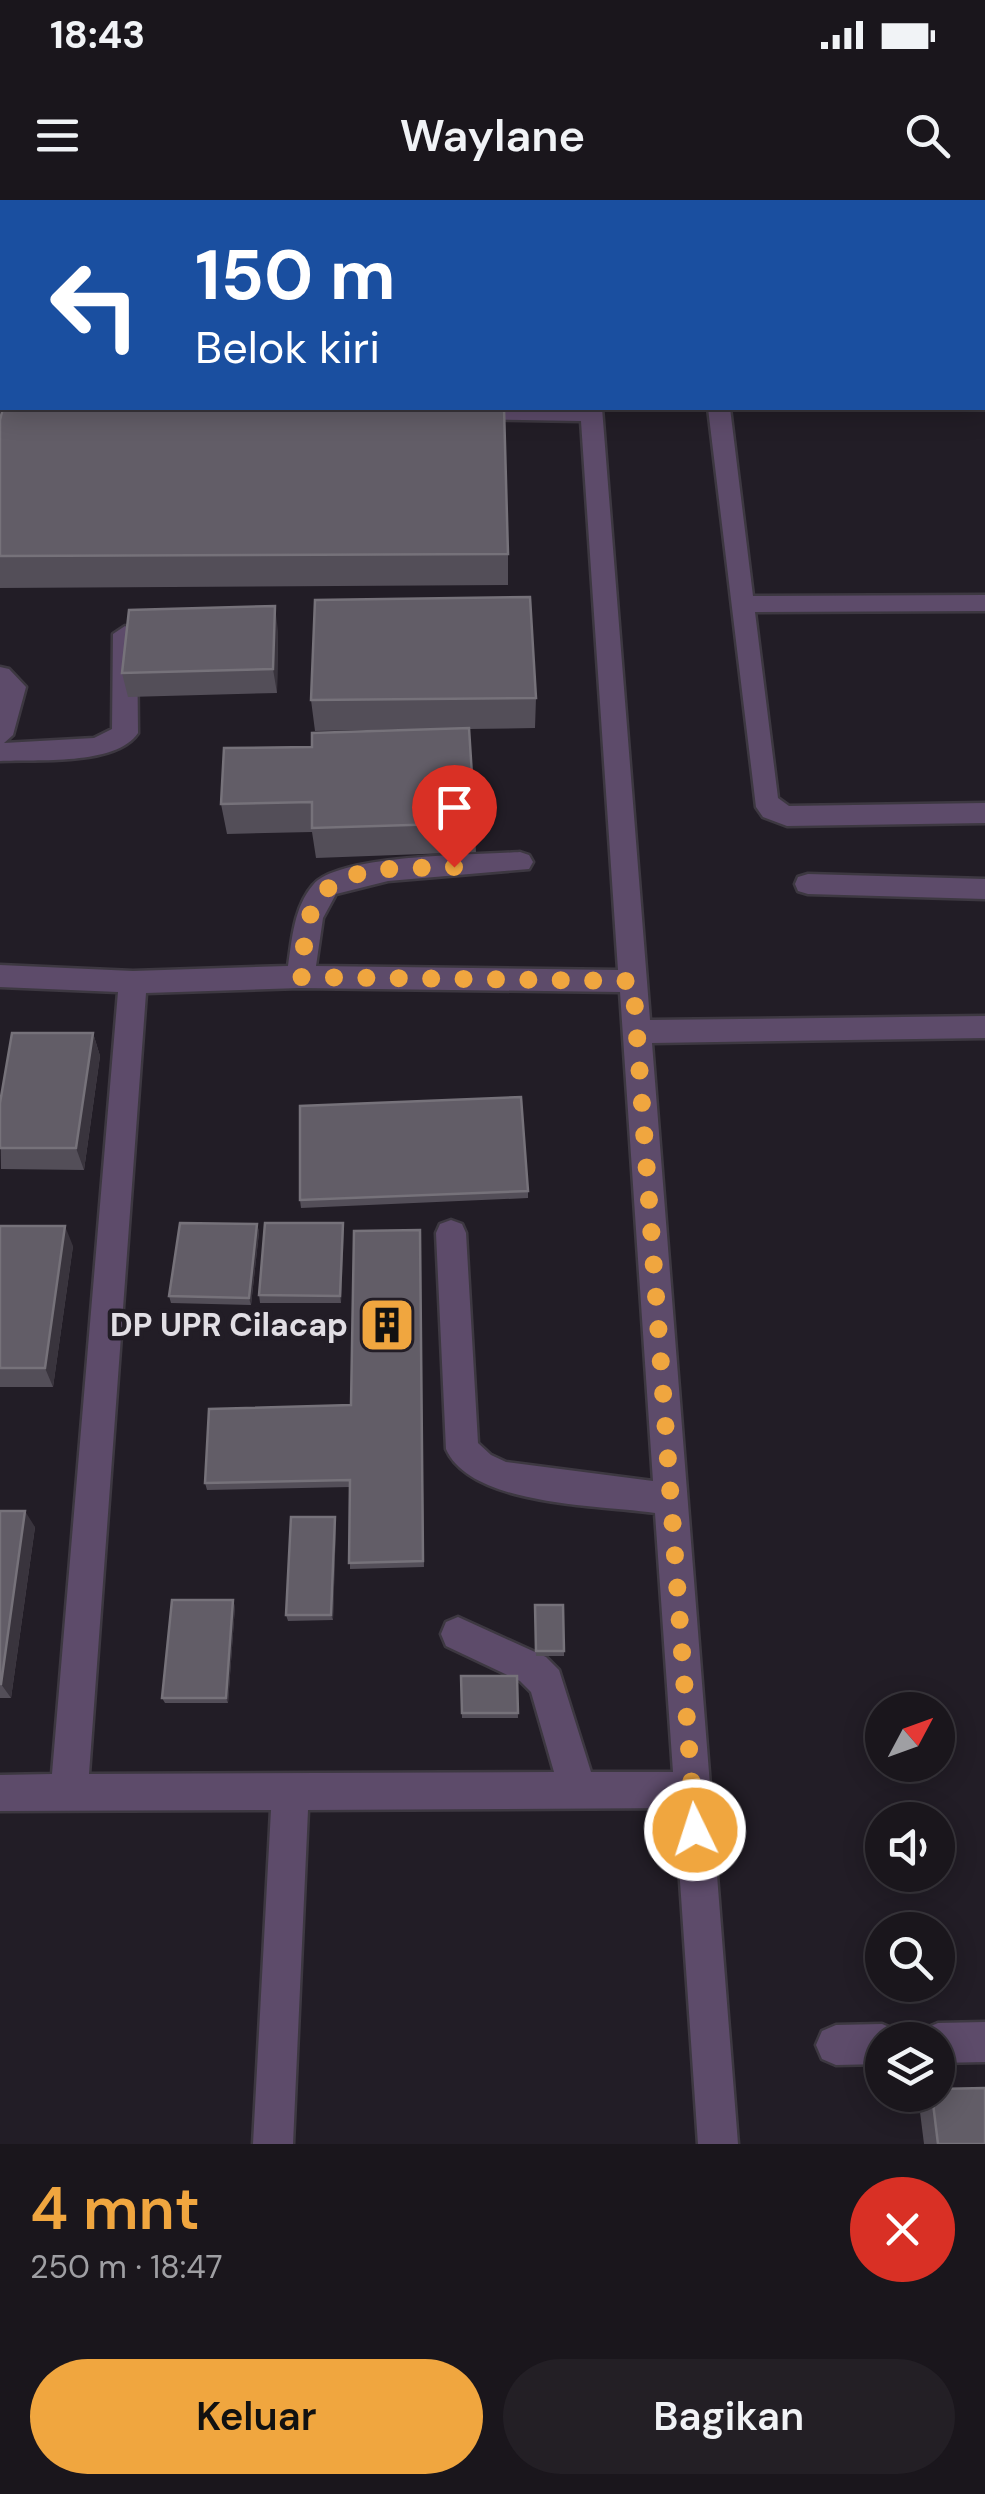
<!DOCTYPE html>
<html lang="id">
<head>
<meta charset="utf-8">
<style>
  :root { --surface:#1a161c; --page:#231f25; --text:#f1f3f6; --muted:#9f9fa3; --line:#38353b; --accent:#f0a63f }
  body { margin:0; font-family:"DM Sans",sans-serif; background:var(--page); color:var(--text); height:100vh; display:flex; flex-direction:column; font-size:38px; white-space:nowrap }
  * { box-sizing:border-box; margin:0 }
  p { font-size:32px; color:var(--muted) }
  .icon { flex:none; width:55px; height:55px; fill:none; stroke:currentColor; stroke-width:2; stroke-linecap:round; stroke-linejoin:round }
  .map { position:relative; height:1944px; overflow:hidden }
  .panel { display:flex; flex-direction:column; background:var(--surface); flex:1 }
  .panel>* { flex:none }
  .banner { position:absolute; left:0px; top:0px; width:985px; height:210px; box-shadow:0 5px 25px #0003,0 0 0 2px var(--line); background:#1a4fa0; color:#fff; overflow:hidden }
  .needle { width:65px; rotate:49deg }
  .tools { position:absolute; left:865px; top:1492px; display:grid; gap:20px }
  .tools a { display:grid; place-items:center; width:90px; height:90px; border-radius:50%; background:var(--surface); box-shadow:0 5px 25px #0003,0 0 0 2px var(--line); font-size:50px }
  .pin { position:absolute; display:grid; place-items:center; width:85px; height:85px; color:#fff; margin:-102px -42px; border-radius:50% 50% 50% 0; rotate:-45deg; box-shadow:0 0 10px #0007 }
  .pin .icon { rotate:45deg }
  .me { position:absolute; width:110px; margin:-55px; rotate:356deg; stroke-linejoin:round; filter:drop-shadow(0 0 8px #0008) }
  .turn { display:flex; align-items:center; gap:35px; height:210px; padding:0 30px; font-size:45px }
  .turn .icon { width:130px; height:130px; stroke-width:2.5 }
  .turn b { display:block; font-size:70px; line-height:85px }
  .round { display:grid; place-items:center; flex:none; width:105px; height:105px; border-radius:52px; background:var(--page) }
  .headline { display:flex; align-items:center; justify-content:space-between; height:170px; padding:0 30px }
  h1 { font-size:60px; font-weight:600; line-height:75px; color:var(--accent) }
  .cta { display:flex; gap:20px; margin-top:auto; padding:20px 30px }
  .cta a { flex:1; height:115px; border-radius:60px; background:var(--accent); color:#111; font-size:40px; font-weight:600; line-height:115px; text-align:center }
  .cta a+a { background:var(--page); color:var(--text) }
  .status { display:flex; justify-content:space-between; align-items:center; height:70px; padding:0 50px; background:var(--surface); direction:ltr }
  .status svg { height:28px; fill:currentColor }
  header { display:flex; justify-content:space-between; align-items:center; height:130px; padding:0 30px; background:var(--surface); font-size:45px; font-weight:600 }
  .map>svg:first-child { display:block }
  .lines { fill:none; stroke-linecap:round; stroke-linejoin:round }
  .minor-casing { stroke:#3d3841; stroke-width:5 }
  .minor { fill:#5d4b6a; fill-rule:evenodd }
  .wall { fill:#534e58 }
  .shaded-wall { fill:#39343d }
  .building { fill:#625d67; stroke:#76727a; stroke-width:2.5 }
  .route { stroke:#f0a63f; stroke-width:18; stroke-dasharray:0 32.4 }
  .labels { text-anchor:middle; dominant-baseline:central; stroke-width:9; stroke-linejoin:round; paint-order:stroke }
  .poi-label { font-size:32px; font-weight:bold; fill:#e1dee4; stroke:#221d26; text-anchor:end }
</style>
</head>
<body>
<div class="status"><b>18:43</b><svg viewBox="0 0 49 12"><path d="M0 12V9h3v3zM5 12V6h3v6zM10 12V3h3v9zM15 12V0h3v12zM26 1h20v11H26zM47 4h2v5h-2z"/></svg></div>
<header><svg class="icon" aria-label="menu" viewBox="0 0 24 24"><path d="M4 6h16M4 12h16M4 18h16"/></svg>Waylane<svg class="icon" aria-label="search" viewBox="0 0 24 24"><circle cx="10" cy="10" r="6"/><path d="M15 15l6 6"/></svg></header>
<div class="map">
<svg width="985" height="1944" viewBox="0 0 985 1944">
  <rect width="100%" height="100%" fill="#221d26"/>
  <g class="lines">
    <!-- minor casing -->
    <g class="minor-casing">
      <path id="minor" d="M556 0H576V2H557Z
        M702 0H722V2H703Z
        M0 18H2V30H0Z
        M0 60H2V72H0Z
        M982 93H985V105H982Z
        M982 136H985V148H982Z
        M464 208H602L650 820 985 816V838L652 843 738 1944H698L675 1608 308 1610 293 1944H253L271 1610 0 1611V1575L52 1574 118 792 0 787V765L133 771 288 766C292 739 294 707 313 685 338 654 478 655 520 652L529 655 533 662 529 669 388 681 336 694 323 718 316 766 618 770 581 221 457 219 454 214ZM300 788 620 792 653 1281 506 1262 491 1255 478 1243 466 1033 462 1024 451 1020 440 1024 436 1033 446 1249C471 1306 599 1305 655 1313L673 1572H591L559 1470 546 1457 458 1417 446 1422 441 1434 446 1446 520 1481 531 1492 554 1572 89 1574 146 793Z
        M708 208H730L753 396 985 395V411L755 412 778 598 789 606 985 603V623L787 626 763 617 756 607Z
        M125 426 137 434 138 533C116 566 36 559 0 561V467L9 469 26 487 13 535 4 543 94 538 112 529 113 434Z
        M808 674 985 679V699L808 694 798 691 795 684 798 677Z
        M985 1822V1862L938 1863V1840H920L924 1829 938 1823Z
        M882 1824 896 1830 900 1840H882V1864L836 1865 822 1859 816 1845 822 1831 836 1825Z"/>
    </g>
    <!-- minor -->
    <use href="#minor" class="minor"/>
  </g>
  <!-- wall -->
  <path class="wall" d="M0 220 508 354V385L0 388Z
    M278 431 277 493 128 497 122 473Z
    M536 498 535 528 469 529 476 652 316 658 312 632 227 634 221 604 312 547 429 529 315 531 311 500Z
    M93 833 100 856 84 970 1 969 0 903Z
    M528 991V998L301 1008 300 1000Z
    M343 1023 341 1103H260L259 1095Z
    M257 1024 259 1032 251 1105 171 1103 169 1096Z
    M0 1026 73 1046 53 1187H0Z
    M420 1030 424 1367 350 1369V1287L207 1290 205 1283 351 1205Z
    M0 1311 35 1327 11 1498H0Z
    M335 1317 336 1323 333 1420 288 1421 286 1415Z
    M535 1405 564 1451V1456H536Z
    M235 1406 228 1503H165L162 1498Z
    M461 1476H517L518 1518H462Z
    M920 1895H938L985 1944H924L918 1896Z"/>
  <!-- shaded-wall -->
  <path class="shaded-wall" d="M275 406 278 431 277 493 273 469Z
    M93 833 100 856 84 970 76 948Z
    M343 1023 344 1030 341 1103 340 1096Z
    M257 1024 259 1032 251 1105 249 1098Z
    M65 1026 73 1046 53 1187 45 1168Z
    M25 1311 35 1327 11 1498 1 1484Z
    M335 1317 336 1323 333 1420 331 1415Z
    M233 1400 235 1406 228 1503 226 1498Z"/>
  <!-- building -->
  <path class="building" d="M3 208H504L508 354 0 356V220Z
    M530 397 536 498 311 500 315 400Z
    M275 406 273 469 122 473 129 410Z
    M469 528 475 623 312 628V602L221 604 224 548 312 547V533Z
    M12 833H93L76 948H0V903Z
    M521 897 528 991 300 1000V906Z
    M180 1023 257 1024 249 1098 169 1096Z
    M265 1023H343L340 1096 259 1095Z
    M0 1026H65L45 1168H0Z
    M420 1030 423 1361 349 1363 350 1280 205 1283 209 1209 351 1205 354 1031Z
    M0 1311H25L1 1484H0Z
    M291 1317H335L331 1415H286Z
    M172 1400H233L226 1498H162Z
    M535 1405H563L564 1451H536Z
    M461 1476H517L518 1513H462Z
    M985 1888V1944H938L932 1895H938V1889Z"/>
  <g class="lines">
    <!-- route -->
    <path class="route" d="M454 667C409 670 335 660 313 708 304 728 304 755 300 777L633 781 695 1630"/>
  </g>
  <!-- icons -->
  <defs>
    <g id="building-square" transform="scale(2.875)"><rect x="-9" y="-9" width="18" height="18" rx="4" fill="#f0a63f" stroke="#221d26"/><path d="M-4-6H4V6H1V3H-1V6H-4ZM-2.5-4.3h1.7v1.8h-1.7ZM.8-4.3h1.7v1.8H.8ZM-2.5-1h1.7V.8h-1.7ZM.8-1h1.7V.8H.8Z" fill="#111"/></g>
  </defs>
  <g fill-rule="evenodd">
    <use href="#building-square" x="387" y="1125"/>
  </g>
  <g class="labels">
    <!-- poi labels -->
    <g class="poi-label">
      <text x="348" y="1125">DP UPR Cilacap</text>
    </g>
  </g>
</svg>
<div class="tools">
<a><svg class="needle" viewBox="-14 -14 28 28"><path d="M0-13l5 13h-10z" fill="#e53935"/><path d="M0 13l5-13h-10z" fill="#9f9fa3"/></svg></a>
<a><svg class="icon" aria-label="sound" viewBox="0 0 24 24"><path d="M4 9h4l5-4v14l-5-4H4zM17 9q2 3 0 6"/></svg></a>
<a><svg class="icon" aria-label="search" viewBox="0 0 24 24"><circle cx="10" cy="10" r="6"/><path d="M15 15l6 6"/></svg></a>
<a><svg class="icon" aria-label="layers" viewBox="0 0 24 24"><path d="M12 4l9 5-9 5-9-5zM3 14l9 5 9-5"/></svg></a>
</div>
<div class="pin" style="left:454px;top:667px;background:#d93025"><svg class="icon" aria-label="arrive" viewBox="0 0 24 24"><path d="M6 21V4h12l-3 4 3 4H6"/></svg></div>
<svg class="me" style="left:695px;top:1630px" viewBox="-20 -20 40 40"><circle r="17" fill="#f0a63f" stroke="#fff" stroke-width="3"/><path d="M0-11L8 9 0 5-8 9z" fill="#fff"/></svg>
<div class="banner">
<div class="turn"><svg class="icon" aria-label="left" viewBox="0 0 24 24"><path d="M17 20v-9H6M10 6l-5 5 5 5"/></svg><div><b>150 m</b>Belok kiri</div></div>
</div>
</div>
<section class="panel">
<div class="headline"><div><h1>4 mnt</h1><p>250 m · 18:47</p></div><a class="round" style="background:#d93025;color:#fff"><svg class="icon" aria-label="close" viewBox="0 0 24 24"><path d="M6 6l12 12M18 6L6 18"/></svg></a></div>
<div class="cta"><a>Keluar</a><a>Bagikan</a></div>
</section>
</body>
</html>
